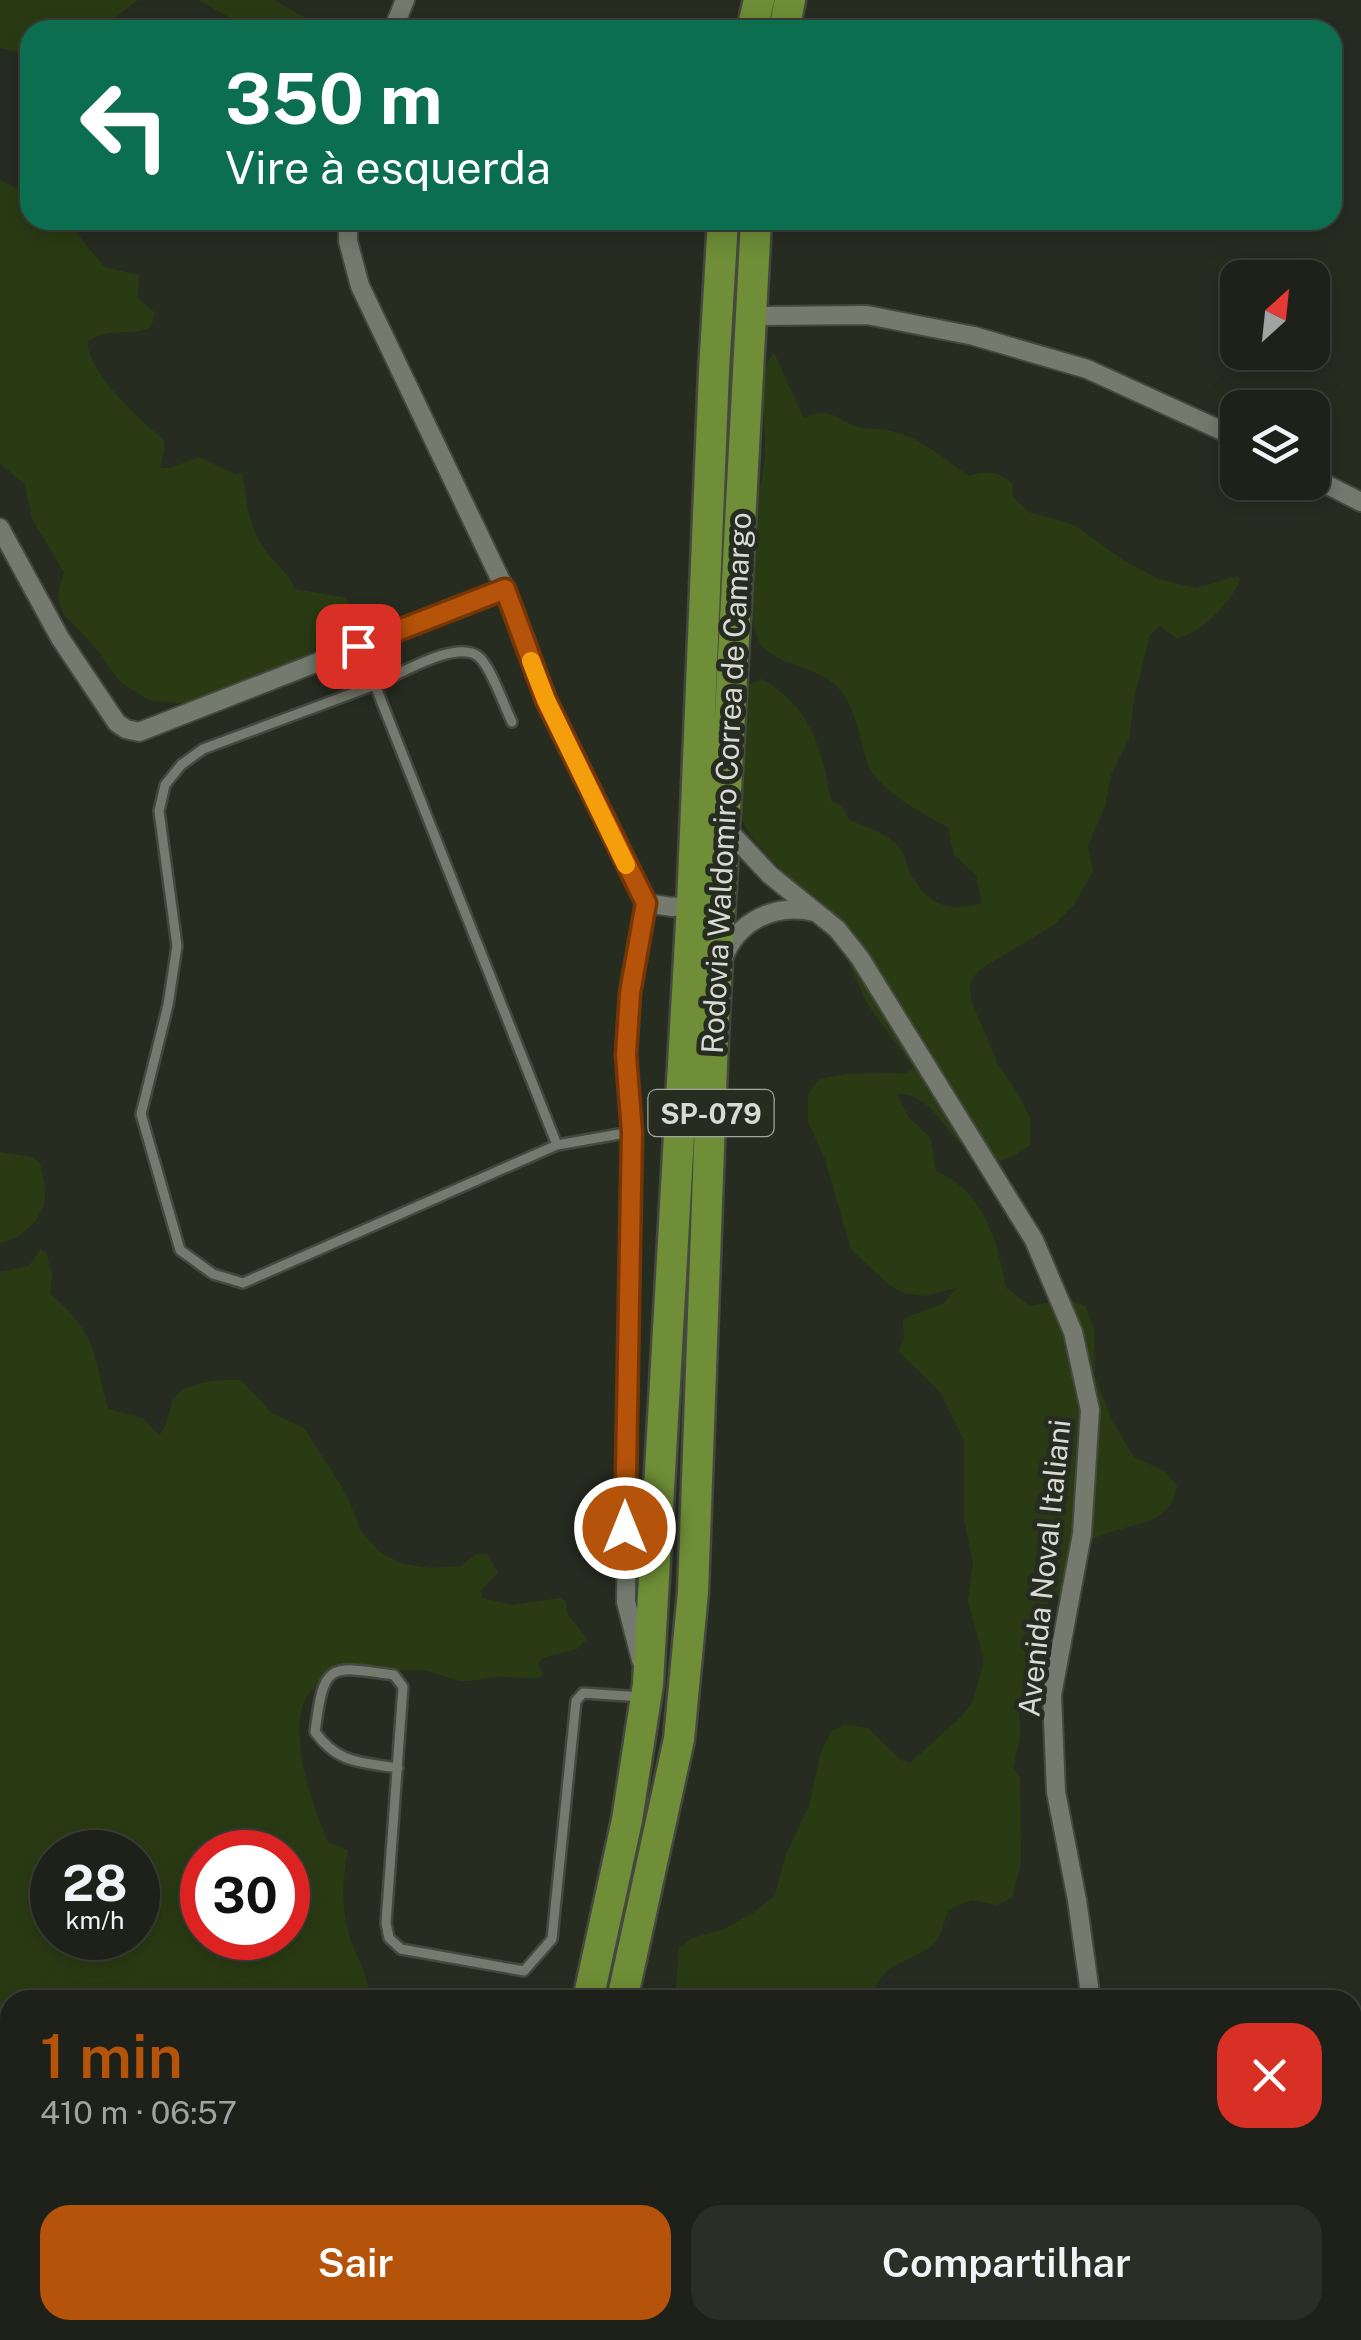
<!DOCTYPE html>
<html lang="pt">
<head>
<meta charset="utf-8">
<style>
  :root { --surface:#1d2119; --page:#2a2e26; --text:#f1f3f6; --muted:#a0a3a2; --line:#3b3e38; --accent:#b45309 }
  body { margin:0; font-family:"Public Sans",sans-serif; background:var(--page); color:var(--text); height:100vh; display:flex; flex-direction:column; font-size:38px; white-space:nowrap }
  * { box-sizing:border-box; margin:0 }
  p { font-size:32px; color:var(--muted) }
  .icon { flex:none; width:55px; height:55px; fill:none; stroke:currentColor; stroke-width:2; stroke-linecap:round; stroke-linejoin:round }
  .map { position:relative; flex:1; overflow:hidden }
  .drawer { position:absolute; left:0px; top:1990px; width:1362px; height:350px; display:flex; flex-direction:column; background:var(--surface); border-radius:30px 30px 0 0; box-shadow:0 5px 25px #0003,0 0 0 2px var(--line) }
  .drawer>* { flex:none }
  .guide { position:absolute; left:20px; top:20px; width:1322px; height:210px; border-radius:30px; box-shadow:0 5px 25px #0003,0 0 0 2px var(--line); background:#0b6e4f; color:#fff; overflow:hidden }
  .needle { width:65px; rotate:27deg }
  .buttons { position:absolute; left:1220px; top:260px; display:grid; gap:20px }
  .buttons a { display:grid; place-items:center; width:110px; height:110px; border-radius:20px; background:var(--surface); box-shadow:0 5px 25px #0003,0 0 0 2px var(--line); font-size:50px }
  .speed { position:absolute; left:30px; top:1830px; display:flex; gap:20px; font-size:50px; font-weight:700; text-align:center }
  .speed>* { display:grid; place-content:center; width:130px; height:130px; border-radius:50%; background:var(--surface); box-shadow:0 5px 25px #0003,0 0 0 2px var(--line); line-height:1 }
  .speed small { font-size:25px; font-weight:400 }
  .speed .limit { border:15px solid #d22; background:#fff; color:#111 }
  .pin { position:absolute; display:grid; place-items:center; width:85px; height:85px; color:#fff; margin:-42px; border-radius:20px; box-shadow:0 5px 15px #0006 }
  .me { position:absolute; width:110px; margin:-55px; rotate:0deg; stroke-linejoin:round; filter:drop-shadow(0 0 8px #0008) }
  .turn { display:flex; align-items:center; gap:35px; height:210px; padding:0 40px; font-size:45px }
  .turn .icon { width:130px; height:130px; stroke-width:2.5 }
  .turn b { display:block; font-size:70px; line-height:85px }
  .round { display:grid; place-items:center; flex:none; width:105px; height:105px; border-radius:30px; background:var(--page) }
  .summary { display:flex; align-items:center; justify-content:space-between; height:170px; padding:0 40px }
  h1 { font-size:60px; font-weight:600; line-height:75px; color:var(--accent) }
  .action { display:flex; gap:20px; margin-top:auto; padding:20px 40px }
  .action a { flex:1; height:115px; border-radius:30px; background:var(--accent); color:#fff; font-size:40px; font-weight:600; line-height:115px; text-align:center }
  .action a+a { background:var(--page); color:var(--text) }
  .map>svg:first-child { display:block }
  .green { fill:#2a3b13; fill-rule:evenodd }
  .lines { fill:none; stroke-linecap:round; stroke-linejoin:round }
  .service-casing { stroke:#44483f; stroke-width:14 }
  .minor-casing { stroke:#44483f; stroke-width:22 }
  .primary-casing { stroke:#44483f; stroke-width:35 }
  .service { stroke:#747a6d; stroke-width:9 }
  .minor { stroke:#747a6d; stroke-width:18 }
  .primary { stroke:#6f8e37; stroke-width:30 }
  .route-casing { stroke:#753606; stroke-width:25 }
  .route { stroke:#b45309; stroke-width:18 }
  .slow { stroke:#f59e0b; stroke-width:18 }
  .labels { text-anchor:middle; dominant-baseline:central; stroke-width:10; stroke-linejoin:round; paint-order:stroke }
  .shield { fill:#272c21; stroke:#a3a69e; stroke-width:2.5 }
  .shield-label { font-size:28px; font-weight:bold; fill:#d8dbd4 }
  .street-label { font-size:30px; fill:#d8dbd4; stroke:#272c21 }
</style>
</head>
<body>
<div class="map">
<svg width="1361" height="2340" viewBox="0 0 1361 2340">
  <rect width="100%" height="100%" fill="#272c21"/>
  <!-- green -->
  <path class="green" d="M0 0H138L98 30H30V55L0 48Z
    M198 0H274L327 30H252Z
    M0 180 30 195V220H66L104 267 139 275 138 298 155 313 151 327C130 338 110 325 88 342 85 369 142 423 163 439L164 450 160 468H170L199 457 236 475 242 473C249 506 245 520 265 550 275 564 288 572 295 589L346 598 361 625C351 634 342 631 331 636 319 642 311 655 299 661 269 677 235 675 214 706L149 700 120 682 96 648 63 614 58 594 64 572 32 519 25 485 0 463Z
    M774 353 804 418C836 405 835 422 862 428 870 429 878 429 886 430 919 436 942 456 968 476 988 470 997 471 1013 484L1012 496 1029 512 1074 525 1123 560 1158 579 1196 588 1237 576 1240 579C1233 601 1200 634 1177 638L1160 626 1150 635 1134 698 1129 739 1111 775 1105 806 1088 846 1093 871 1074 905 1054 925 979 970 970 982 971 1000 998 1064 1019 1095 1030 1118V1145C1022 1150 1011 1159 1001 1160 951 1166 943 1091 897 1094L909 1118 930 1137 936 1171C983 1190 998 1242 1006 1288L1030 1306 1068 1299 1085 1306 1094 1328 1095 1377 1113 1422 1134 1457 1166 1472 1177 1486C1170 1528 1129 1522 1097 1537 1085 1543 1075 1561 1066 1572L1070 1594 1057 1596 1036 1614 1022 1639 1028 1668 1019 1708 1020 1738 1013 1767 1020 1778 1021 1862 1012 1898 997 1905 971 1900 948 1910C944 1923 941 1939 930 1947 900 1968 886 1958 870 2000H675L679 1949 692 1938 722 1930 753 1913 775 1895 786 1854 809 1806 821 1752 832 1731 844 1725 868 1728 901 1760 910 1763 964 1714 973 1701 984 1661 968 1601 973 1562 964 1519V1441L941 1393 898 1351 904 1338 903 1319 944 1303 956 1288 925 1296 903 1293 889 1285 851 1249 825 1159 808 1122V1094L819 1079 846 1074 906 1073 913 1067 868 1005 840 945 815 907 752 838 739 814 746 686 762 679C812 708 822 749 831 801L843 806 849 820C866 827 884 832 898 846 905 853 906 865 911 874 927 905 950 913 982 903L976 875 954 855 948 827C925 815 874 788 867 762 860 739 856 710 841 691 822 666 785 669 763 647 748 631 738 534 745 513 748 504 757 496 760 487 764 474 765 455 765 441 766 416 754 372 774 353Z
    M0 1152 32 1157 40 1163C42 1173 46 1187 45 1197 43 1220 21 1239 0 1243Z
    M40 1250 46 1252 52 1274 50 1294C97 1333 93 1353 108 1409L143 1418 159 1435C170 1424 167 1411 174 1399 184 1381 224 1379 241 1380L272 1413 304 1428 347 1495 360 1530 380 1552 402 1564 430 1568 461 1566 475 1555 487 1553 498 1573 481 1590 482 1598 512 1605 561 1598 566 1602 567 1613 587 1639 577 1649 542 1658 538 1665 544 1675 540 1678C524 1678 509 1677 493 1677 483 1678 472 1682 462 1681 448 1680 435 1670 418 1670 388 1670 346 1670 319 1685 277 1708 313 1811 329 1843L348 1850C342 1883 340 1913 353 1946 361 1965 368 1979 371 2000H10V2207L0 2220V1272L29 1266ZM52 1852H138V1938H52ZM202 1852H288V1938H202Z"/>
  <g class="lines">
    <!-- service casing -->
    <g class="service-casing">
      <path id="service" d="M375 685 203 749 181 765 165 785 159 811 177 946 168 1005 141 1114 180 1250 213 1274 243 1283 557 1145
        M512 722C504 706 491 667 479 657 458 638 398 675 375 685L557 1145 631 1132
        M398 1768C361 1762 338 1764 315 1732 324 1663 327 1665 394 1675L403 1687 386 1923 389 1938 401 1949 524 1971 552 1939 576 1701 583 1693 642 1697"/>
    </g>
    <!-- minor casing -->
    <g class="minor-casing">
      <path id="minor" d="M393 30 405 0
        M348 220V241L360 286 505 589 546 700 646 903 629 993 625 1055 631 1132 626 1602 641 1660
        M749 316 867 315 974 336 1087 369 1238 438
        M1312 477 1361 502
        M0 528 60 638 117 723 126 729 139 732 505 589
        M726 828 770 875 837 929 860 958 1034 1240 1073 1332 1090 1410 1082 1534 1052 1695 1056 1792 1077 1900 1091 2000
        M646 903 672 907 692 905
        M723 959C738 920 775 903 815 912
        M1128 2330 1129 2340
        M310 2340 337 2330"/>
    </g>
    <!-- primary casing -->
    <g class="primary-casing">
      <path id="primary" d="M752 30 759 0
        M784 30 790 0
        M588 2000 627 1820 648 1684 692 905 714 371 723 220
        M622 2000 679 1739 693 1592 713 1037 756 220
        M507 2340 510 2330
        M572 2340 573 2330"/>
    </g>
    <!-- service -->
    <use href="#service" class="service"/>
    <!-- minor -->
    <use href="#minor" class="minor"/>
    <!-- primary -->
    <use href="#primary" class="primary"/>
  </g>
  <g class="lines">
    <!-- route casing -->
    <g class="route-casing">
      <path id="route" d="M358 646 505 589 546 700 646 903 630 993 626 1055 632 1132 625 1528"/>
    </g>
    <!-- route -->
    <use href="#route" class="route"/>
    <!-- slow -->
    <path class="slow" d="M531 661 546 700 626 865"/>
  </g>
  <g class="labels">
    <!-- shield labels -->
    <rect class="shield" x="648.5" y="1090" width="125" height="46" rx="8"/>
    <g class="shield-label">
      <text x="711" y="1113">SP-079</text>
    </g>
    <!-- street labels -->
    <g class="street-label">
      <text transform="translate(726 783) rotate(-87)">Rodovia Waldomiro Correa de Camargo</text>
      <text transform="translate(1044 1568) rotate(-84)">Avenida Noval Italiani</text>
    </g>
  </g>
</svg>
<div class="buttons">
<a><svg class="needle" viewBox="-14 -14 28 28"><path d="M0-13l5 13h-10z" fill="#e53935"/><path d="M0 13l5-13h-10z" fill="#a0a3a2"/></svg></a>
<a><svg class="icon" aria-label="layers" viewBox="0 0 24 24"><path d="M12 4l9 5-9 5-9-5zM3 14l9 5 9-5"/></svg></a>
</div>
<div class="speed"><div>28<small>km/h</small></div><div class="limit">30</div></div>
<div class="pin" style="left:358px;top:646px;background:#d93025"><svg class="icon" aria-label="arrive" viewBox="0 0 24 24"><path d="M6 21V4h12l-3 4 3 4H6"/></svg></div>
<svg class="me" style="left:625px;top:1528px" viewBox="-20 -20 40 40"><circle r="17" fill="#b45309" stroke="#fff" stroke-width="3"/><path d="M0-11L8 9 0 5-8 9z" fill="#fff"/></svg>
<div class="guide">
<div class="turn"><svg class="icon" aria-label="left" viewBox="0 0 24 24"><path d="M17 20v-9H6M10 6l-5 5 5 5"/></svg><div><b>350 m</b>Vire à esquerda</div></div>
</div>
<section class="drawer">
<div class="summary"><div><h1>1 min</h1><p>410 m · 06:57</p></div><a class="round" style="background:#d93025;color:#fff"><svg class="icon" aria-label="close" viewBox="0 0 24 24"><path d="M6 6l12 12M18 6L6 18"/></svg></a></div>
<div class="action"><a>Sair</a><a>Compartilhar</a></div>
</section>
</div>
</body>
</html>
